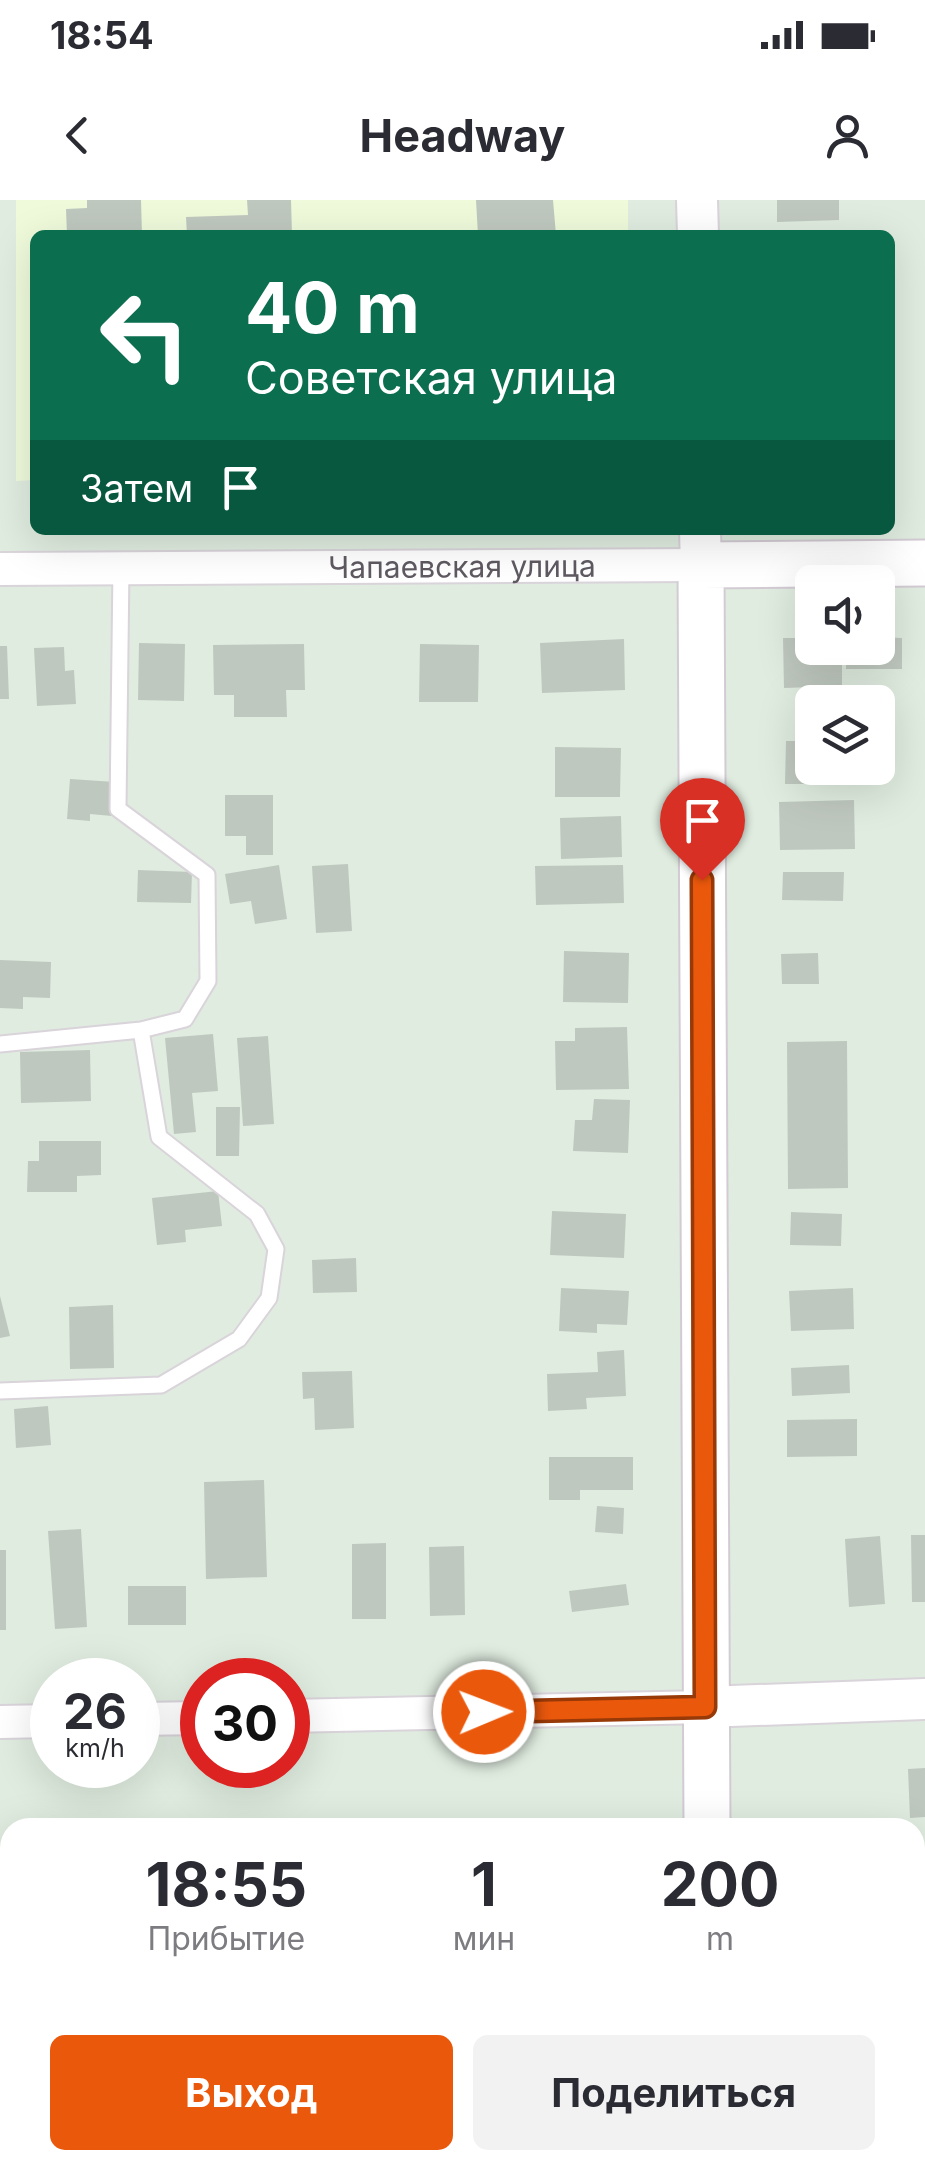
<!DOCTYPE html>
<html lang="ru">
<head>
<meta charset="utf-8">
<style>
  :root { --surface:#fff; --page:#f2f2f3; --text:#2b2b33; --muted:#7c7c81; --accent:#ea580c }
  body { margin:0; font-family:Inter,sans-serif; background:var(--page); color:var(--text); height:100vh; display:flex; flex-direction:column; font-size:38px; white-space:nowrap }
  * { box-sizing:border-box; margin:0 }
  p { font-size:32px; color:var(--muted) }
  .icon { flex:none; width:55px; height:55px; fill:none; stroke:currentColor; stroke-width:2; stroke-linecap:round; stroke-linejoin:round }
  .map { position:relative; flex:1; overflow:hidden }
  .sheet { position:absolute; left:0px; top:1618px; width:925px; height:352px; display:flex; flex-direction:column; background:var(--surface); border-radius:30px 30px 0 0; box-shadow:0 10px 40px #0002 }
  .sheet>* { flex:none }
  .hud { position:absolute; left:30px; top:30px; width:865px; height:305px; border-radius:15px; box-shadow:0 10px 40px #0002; background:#0b6e4f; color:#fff; overflow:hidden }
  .tools { position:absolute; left:795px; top:365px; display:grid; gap:20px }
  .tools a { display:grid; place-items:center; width:100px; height:100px; border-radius:15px; background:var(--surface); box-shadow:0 10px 40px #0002; font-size:50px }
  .speed { position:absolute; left:30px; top:1458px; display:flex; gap:20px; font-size:50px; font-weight:700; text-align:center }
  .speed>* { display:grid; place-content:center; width:130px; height:130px; border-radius:50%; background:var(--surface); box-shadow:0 10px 40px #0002; line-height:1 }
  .speed small { font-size:25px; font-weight:400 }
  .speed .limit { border:15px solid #d22; background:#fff; color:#111 }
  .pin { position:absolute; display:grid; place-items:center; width:85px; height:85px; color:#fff; margin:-102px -42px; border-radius:50% 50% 50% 0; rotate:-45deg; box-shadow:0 0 10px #0007 }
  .pin .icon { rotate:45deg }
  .me { position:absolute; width:110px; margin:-55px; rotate:89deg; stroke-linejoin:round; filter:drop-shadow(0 0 8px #0008) }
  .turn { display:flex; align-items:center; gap:35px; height:210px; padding:0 50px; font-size:45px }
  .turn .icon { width:130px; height:130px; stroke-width:2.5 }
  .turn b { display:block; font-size:70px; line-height:85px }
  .then { display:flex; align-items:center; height:95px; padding:0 50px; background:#0003; gap:20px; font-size:38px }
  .eta { display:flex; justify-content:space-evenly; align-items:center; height:170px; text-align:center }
  .eta b { font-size:60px; font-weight:700; line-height:70px }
  .button { display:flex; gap:20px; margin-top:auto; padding:20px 50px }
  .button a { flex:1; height:115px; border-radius:15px; background:var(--accent); color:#fff; font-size:40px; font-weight:700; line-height:115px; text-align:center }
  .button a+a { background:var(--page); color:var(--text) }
  .status { display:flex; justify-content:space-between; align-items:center; height:70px; padding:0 50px; background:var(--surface); direction:ltr }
  .status svg { height:28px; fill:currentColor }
  header { display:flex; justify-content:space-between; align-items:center; height:130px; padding:0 50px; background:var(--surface); font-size:45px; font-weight:700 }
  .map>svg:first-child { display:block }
  .medical { fill:#eefada }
  .building { fill:#bfc8bf }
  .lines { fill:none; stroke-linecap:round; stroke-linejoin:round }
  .service-casing { stroke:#d9d3da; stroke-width:19 }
  .minor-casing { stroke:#d9d3da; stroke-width:36 }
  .tertiary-casing { stroke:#d9d3da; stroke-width:44 }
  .secondary-casing { stroke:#d3cbd4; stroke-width:49 }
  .service { stroke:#fff; stroke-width:15 }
  .minor { stroke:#fff; stroke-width:32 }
  .tertiary { stroke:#fff; stroke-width:40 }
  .secondary { stroke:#fff; stroke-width:45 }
  .route-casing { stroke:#983908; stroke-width:25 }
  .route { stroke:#ea580c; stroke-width:18 }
  .labels { text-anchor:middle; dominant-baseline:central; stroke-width:8; stroke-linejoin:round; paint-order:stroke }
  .street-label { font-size:30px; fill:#5f5961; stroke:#fff }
</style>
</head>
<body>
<div class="status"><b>18:54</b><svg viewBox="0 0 49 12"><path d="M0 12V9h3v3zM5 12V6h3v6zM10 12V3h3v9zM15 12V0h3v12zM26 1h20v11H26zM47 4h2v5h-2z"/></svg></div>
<header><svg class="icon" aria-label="back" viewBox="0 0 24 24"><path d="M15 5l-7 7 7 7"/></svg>Headway<svg class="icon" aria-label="person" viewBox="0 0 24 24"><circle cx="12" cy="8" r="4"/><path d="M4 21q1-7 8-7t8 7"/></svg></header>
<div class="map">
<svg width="925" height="1968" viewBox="0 0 925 1968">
  <rect width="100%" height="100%" fill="#e0ece0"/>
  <!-- medical -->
  <path class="medical" d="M16 0H628V35H35V280L16 281Z"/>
  <!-- building -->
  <path class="building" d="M87 0H141L142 35H67L66 9 87 8Z
    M247 0H291L292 35H187L186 17 248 15Z
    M476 0H553L556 35H478Z
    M777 0H839V20L777 22Z
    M878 437 902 438V469H846V448H878Z
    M783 438H812V448H842V486L784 488Z
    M624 439 625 490 542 493 540 443Z
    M139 443 185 444 184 501 138 500Z
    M304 444 305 490H286L287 517H234V495H214L213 445Z
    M420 444 479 445 478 502H419Z
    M0 446H7L9 499H0Z
    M64 447 65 471 74 470 76 504 37 506 34 448Z
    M786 541H812V568H874V574H844V584H785Z
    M555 547 621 548 620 597H555Z
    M70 579 115 582 112 616 90 614V621L67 619Z
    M225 595H273V655H246V636H225Z
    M854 600 855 649 780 650 779 602Z
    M621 616 622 657 561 659 560 618Z
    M348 664 352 731 316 733 312 666Z
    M279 665 287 719 255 724 251 701 230 704 225 674Z
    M623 665 624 703 536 705 535 666Z
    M138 670 192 672 191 703 137 702Z
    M783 672H844L843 701 782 700Z
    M564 751 629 753 628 803 563 802Z
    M818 753 819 784H782L781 754Z
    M0 760 51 762 50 798 23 797V809L0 808Z
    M627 827 629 889 556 890 555 841H575V828Z
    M213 834 218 891 192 893 196 932 174 934 165 838Z
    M268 836 274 924 243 926 237 838Z
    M847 841 848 988 788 989 787 842Z
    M90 850 91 901 21 903 20 852Z
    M594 899 630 900 628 953 573 951 575 920H592Z
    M216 907H240L239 956H216Z
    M39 941H101V975L77 976V992H27L28 961H39Z
    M218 991 222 1026 185 1030 186 1042 157 1045 152 998Z
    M552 1011 626 1014 624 1058 550 1055Z
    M791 1012 842 1014 841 1046 790 1045Z
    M356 1058 357 1092 313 1093 312 1060Z
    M561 1088 629 1091 627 1125 597 1124V1133L559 1131Z
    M853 1088 854 1129 791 1131 789 1091Z
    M0 1096 10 1136 0 1138Z
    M113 1105 114 1168 70 1169 69 1107Z
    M624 1150 626 1196 586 1198 587 1209 548 1211 547 1174 598 1172 597 1152Z
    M849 1165 850 1193 792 1196 791 1168Z
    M352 1171 354 1228 315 1230 314 1198 303 1199 302 1172Z
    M48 1206 51 1245 16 1248 14 1209Z
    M857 1219V1256L787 1257V1220Z
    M549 1257H633V1290H580V1300H549Z
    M264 1280 267 1377 206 1379 204 1282Z
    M597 1306 624 1308 623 1334 595 1332Z
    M81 1329 87 1427 55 1429 48 1331Z
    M911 1335H925V1402H912Z
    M880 1336 885 1404 849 1407 845 1339Z
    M386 1343V1419H352V1344Z
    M464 1346 465 1415 430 1416 429 1347Z
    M0 1350H6V1430H0Z
    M626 1384 629 1405 572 1412 569 1391Z
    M128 1386H186V1425H128Z
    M925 1568V1617L910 1618 908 1569Z
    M925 1869V1924L915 1925V1870Z
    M569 1960H630V1968H569Z
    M788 1960H836V1968H789Z"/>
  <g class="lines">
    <!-- service casing -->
    <g class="service-casing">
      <path id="service" d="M0 844 141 830 185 819 208 781 207 675 118 609 121 368
        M0 1191 161 1185 239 1139 269 1098 276 1049 257 1014 159 937 141 830
        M915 1952H925"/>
    </g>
    <!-- minor casing -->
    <g class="minor-casing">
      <g id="minor">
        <path id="s1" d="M0 369 701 365"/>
        <path d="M288 1516 705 1507"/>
        <path d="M138 1519 202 1518"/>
        <path d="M0 1522 52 1521"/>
      </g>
    </g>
    <!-- tertiary casing -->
    <g class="tertiary-casing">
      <path id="tertiary" d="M697 0 698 35
        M700 330 701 365
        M705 1507 925 1499"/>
    </g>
    <!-- secondary casing -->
    <g class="secondary-casing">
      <path id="secondary" d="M707 1628 701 365 925 363
        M712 1960V1968"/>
    </g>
    <!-- service -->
    <use href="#service" class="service"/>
    <!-- minor -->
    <use href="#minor" class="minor"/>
    <!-- tertiary -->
    <use href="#tertiary" class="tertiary"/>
    <!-- secondary -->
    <use href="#secondary" class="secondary"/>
  </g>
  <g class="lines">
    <!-- route casing -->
    <g class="route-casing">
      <path id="route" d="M484 1512 705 1507 702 680"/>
    </g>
    <!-- route -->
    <use href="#route" class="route"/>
  </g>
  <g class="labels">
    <!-- street labels -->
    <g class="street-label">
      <text stroke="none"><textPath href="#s1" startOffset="462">Чапаевская улица</textPath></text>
    </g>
  </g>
</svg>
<div class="tools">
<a><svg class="icon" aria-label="sound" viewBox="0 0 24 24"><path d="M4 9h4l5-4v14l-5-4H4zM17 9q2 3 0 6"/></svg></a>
<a><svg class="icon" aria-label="layers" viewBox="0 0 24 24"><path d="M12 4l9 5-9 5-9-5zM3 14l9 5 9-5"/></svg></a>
</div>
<div class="speed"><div>26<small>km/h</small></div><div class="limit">30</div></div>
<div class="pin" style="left:702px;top:680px;background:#d93025"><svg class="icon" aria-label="arrive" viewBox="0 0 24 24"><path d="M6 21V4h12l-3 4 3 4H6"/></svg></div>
<svg class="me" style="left:484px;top:1512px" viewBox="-20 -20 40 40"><circle r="17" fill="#ea580c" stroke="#fff" stroke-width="3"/><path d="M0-11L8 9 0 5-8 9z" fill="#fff"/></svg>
<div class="hud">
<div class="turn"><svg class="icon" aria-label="left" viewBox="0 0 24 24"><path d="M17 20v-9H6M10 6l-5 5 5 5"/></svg><div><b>40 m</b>Советская улица</div></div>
<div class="then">Затем<svg class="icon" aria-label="arrive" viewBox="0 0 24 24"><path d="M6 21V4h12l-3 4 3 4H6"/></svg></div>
</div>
<section class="sheet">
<div class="eta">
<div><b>18:55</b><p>Прибытие</p></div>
<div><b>1</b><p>мин</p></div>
<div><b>200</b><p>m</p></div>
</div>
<div class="button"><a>Выход</a><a>Поделиться</a></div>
</section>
</div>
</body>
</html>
